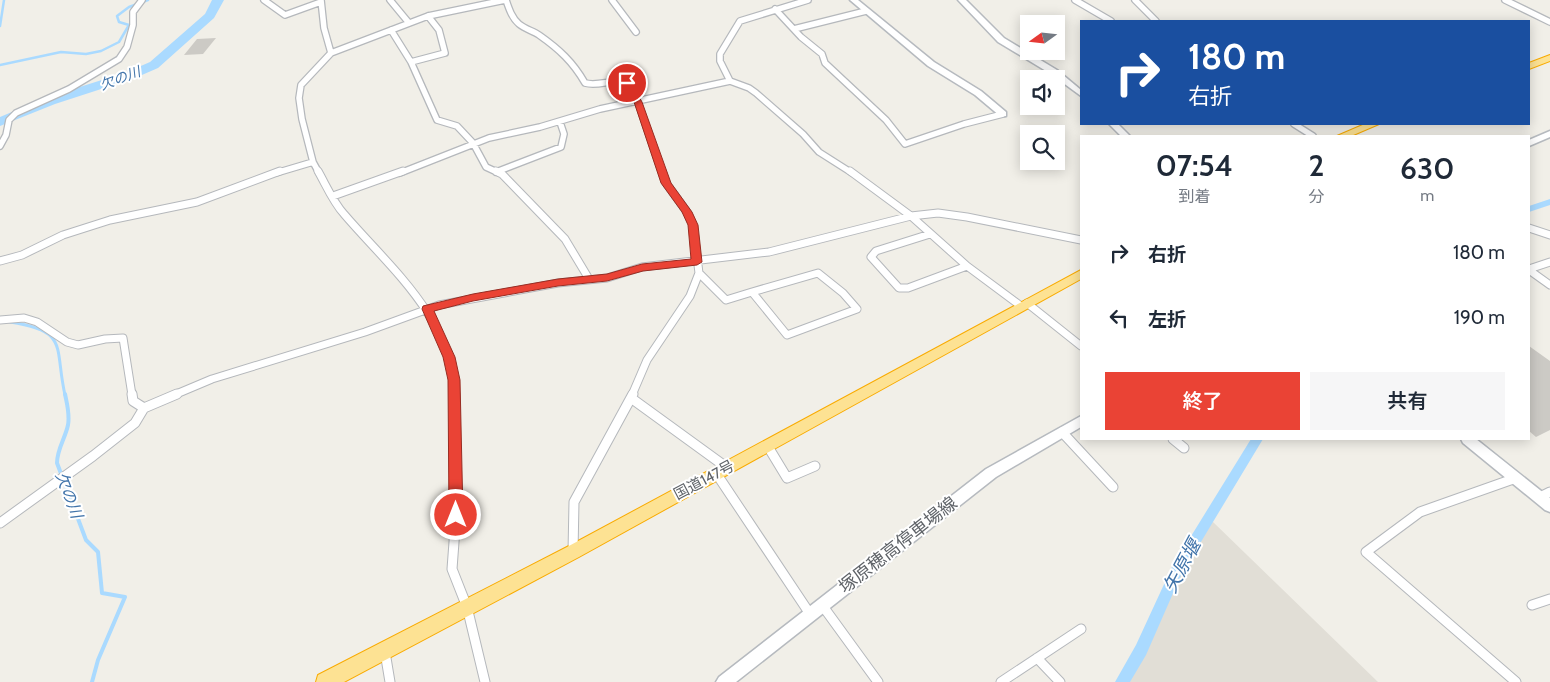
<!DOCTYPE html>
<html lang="ja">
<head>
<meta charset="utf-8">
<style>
  :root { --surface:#fff; --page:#f6f6f7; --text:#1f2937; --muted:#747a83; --accent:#ea4335 }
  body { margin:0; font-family:Cabin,"Noto Sans JP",sans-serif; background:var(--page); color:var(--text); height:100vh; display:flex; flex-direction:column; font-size:19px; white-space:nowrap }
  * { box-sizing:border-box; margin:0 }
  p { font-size:16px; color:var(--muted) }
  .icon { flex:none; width:28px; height:28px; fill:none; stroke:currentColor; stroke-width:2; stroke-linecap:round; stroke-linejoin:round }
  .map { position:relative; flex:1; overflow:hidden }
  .side { position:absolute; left:1080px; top:135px; width:450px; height:305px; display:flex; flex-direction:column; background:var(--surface); border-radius:0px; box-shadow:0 2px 12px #0003 }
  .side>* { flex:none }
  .top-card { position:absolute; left:1080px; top:20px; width:450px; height:105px; border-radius:0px; box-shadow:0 2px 12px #0003; background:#1a4fa0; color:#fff; overflow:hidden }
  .needle { width:32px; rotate:255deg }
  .fabs { position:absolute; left:1020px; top:15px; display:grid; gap:10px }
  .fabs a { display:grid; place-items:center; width:45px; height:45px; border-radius:0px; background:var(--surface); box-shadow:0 2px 12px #0003; font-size:25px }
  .pin { position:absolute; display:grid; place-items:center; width:42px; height:42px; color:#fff; margin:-21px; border:2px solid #fff; border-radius:50%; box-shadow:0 1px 5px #0007 }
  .me { position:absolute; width:55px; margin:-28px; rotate:0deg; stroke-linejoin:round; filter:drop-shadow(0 0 4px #0008) }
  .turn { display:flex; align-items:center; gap:18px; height:105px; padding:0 25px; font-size:22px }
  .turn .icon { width:65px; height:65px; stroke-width:2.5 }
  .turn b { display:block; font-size:35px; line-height:42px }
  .eta { display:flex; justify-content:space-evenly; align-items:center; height:85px; text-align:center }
  .eta b { font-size:30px; font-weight:600; line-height:35px }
  .button { display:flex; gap:10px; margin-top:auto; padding:10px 25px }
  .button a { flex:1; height:58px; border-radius:0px; background:var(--accent); color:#fff; font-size:20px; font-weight:600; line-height:58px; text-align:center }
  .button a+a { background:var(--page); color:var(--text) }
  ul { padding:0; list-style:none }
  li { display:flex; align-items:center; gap:15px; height:65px; padding:0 25px }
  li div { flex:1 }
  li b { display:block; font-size:19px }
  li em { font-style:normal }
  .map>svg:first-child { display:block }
  .education { fill:#e1ded6 }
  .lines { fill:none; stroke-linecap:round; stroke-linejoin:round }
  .stream-far2 { stroke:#aadaff; stroke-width:2.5 }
  .stream-far1 { stroke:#aadaff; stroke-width:3 }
  .stream { stroke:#aadaff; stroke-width:4 }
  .canal { fill:#aadaff; fill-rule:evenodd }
  .river { fill:#aadaff; fill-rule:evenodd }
  .building { fill:#cccac5 }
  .street-far2-casing { stroke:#b5b8bc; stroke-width:8 }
  .street-far1-casing { stroke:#b5b8bc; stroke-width:9 }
  .street-casing { stroke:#b5b8bc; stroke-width:11 }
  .secondary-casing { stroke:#b6babf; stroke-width:3 }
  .highway-casing { stroke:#f9ab00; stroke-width:2 }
  .street-far2 { stroke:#fff; stroke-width:5.5 }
  .street-far1 { stroke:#fff; stroke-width:7 }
  .street { stroke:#fff; stroke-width:9 }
  .secondary { fill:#fff; fill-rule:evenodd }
  .highway { fill:#fde293; fill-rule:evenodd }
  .route { fill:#ea4335; stroke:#982c22 }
  .labels { text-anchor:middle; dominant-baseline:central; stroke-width:4; stroke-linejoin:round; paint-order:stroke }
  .far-water-label { font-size:14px; font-style:italic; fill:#4174aa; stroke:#fff }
  .street-label { font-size:15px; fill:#5f6368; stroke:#fff }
  .water-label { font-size:16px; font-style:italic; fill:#4174aa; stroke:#fff }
  .near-street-label { font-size:18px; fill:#5f6368; stroke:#fff }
  .near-water-label { font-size:19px; font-style:italic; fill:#4174aa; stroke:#fff }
</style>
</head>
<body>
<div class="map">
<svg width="1550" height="682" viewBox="0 0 1550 682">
  <rect width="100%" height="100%" fill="#f1efe8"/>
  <!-- education -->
  <path class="education" d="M1212 521 1378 682H1129L1148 648 1179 574Z"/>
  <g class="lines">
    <!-- stream-far2 -->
    <path class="stream-far2" d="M0 26 4 0
      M0 65 61 52 86 54 101 51 119 42 129 25 119 22 117 16 129 7 148 0"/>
    <!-- stream-far1 -->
    <path class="stream-far1" d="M10 322C70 331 54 347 65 395"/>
    <!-- stream -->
    <path class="stream" d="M65 394C67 404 70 414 68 425 65 439 57 449 57 463L86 540 98 552 102 593 125 597 98 660 92 682"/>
    <!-- canal -->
    <path class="canal" d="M1550 199V205L1529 212V206Z
      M1251 439H1263L1181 575 1146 655 1130 682H1115L1136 645 1172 567Z"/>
    <!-- river -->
    <path class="river" d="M212 0H224L214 18 158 68 135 78 55 104 0 126V117L45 98 127 72 150 62 205 14Z"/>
  </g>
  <!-- building -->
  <path class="building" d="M216 38 203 54 184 55 197 39Z
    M1529 346 1550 361V430L1536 437 1529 431Z"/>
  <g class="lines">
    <!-- street-far2 casing -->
    <g class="street-far2-casing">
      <path id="street-far2" d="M264 0 285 15 321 2
        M321 0 324 28 331 53
        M390 0 409 23
        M506 0C509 9 512 18 519 24 525 29 533 31 539 35 559 49 573 62 585 83 599 87 613 78 627 83L638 102 662 173
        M612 0 636 32
        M1075 0 1111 21
        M1135 0 1156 21
        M1505 0 1550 22
        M775 9 801 37 822 54 825 63 886 120 905 144 964 124 1003 114
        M794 29 866 11
        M391 30 411 62 437 120 457 126 473 143 486 167 499 173
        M411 62 445 53 439 30 428 16
        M730 81 720 61V54L740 21 808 0
        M1294 124 1313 136
        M0 146 6 135 9 120 16 113 69 89 119 59 127 47 133 25V12L142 0
        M496 172 561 147 564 134 560 122
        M276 173 313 162
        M319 173 313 162 302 119 299 98 301 85 331 53 428 16 505 0
        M400 173 489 138 540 127 600 109 730 81 749 88 756 93 803 134 819 152 852 173"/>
    </g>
    <!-- street-far1 casing -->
    <g class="street-far1-casing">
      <path id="street-far1" d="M318 171C326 185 333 202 344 214 391 269 451 316 455 395
        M496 171 502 174 565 239 589 279
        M850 171 911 216 967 266 1021 306
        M333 196 403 171
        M1529 228 1550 235
        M930 234 876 251 871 257 899 288H908L967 266
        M0 261 22 255 63 235 110 220 197 202 280 171
        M1529 269 1550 262
        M1529 270 1550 285
        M699 273 726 300 752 292
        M818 273 843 293 857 309 787 335 752 292Z
        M1027 303 1081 346
        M0 320 24 318 37 322 67 342 78 345 105 339 123 338 132 395
        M174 395 212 379 365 332 439 305 558 283 607 278 642 267 769 252 911 216 938 213 967 217 1081 240
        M632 395 647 360 690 296 699 273 693 225 687 212 666 183 662 171"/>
    </g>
    <!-- street casing -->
    <g class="street-casing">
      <path id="street" d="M132 394 133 401 144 408
        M455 394 456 515 452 569 467 607 485 682
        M631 398 726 467
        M1062 432 1113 487
        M1173 439 1184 448
        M767 445 787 478 815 466
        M716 473 810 614
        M1516 478 1420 512 1366 552 1516 682
        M1540 497 1550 492
        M0 523 93 456 135 423 144 408 177 394
        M573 552 574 502 633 394
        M822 605 878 682
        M1532 605 1550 599
        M385 652 390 682
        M1037 658 1060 682
        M1001 682 1081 629"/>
    </g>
    <!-- secondary casing -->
    <g class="secondary-casing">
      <path id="secondary" d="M850 0H858L934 62 981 91 1006 112V116H1000L975 95 928 66Z
        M958 0H966L1004 38 1057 70 1081 90V96L1051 74 998 42Z
        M1109 124H1118L1130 136H1121Z
        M1550 131V137L1529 146V140Z
        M1081 416V427L996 477 736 682H716L719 677 986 469Z
        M1461 439H1476L1550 498V512L1545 510 1463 443Z"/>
    </g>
    <!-- highway casing -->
    <g class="highway-casing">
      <path id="highway" d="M1550 55V61L1529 69V63Z
        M1365 124H1379L1351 136H1337Z
        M1081 270V279L579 557 344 682H316L318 675 567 547Z"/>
    </g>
    <!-- street-far2 -->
    <use href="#street-far2" class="street-far2"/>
    <!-- street-far1 -->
    <use href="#street-far1" class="street-far1"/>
    <!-- street -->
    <use href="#street" class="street"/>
    <!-- secondary -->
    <use href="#secondary" class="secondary"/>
    <!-- highway -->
    <use href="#highway" class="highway"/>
  </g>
  <!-- route -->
  <path class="route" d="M624 81H630L642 102 671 183 692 212 698 225 702 262 697 265 643 271 607 281 558 286 473 301 434 311 455 357 460 380 463 515 461 519 456 521 451 519 449 515 448 380 443 357 422 309 423 306 473 294 558 279 607 274 642 264 691 259 688 225 682 212 661 183 634 102 623 83Z"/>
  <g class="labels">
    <!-- far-water labels -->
    <g class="far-water-label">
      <text transform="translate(120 78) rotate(-20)">欠の川</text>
    </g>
    <!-- street labels -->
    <g class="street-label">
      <text transform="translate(704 480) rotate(-28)">国道147号</text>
    </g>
    <!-- water labels -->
    <g class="water-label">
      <text transform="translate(69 495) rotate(69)">欠の川</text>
    </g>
    <!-- near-street labels -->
    <g class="near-street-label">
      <text transform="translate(898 545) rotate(-38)">塚原穂高停車場線</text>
    </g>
    <!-- near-water labels -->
    <g class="near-water-label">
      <text transform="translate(1182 566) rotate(-62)">矢原堰</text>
    </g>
  </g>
</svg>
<div class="fabs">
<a><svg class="needle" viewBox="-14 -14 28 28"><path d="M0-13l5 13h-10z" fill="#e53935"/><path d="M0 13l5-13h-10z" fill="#747a83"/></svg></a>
<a><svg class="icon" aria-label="sound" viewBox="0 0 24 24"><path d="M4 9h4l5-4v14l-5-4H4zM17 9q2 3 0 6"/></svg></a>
<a><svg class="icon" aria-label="search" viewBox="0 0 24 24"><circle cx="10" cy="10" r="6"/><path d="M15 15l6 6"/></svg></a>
</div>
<div class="pin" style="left:627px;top:83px;background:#d93025"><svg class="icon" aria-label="arrive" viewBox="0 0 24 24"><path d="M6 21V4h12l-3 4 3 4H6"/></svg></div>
<svg class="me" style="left:456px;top:515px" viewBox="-20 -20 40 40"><circle r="17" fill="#ea4335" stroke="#fff" stroke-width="3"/><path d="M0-11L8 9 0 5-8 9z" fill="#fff"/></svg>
<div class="top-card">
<div class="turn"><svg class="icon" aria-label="right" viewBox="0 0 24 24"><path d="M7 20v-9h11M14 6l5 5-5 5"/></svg><div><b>180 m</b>右折</div></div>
</div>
<section class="side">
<div class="eta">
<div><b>07:54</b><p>到着</p></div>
<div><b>2</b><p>分</p></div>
<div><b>630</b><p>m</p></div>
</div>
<ul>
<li><svg class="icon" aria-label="right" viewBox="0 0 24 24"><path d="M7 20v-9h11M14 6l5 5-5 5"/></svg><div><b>右折</b></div><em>180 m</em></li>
<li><svg class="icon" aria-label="left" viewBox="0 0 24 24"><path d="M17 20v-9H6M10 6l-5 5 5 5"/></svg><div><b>左折</b></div><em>190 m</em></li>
</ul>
<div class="button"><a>終了</a><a>共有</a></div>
</section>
</div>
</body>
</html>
